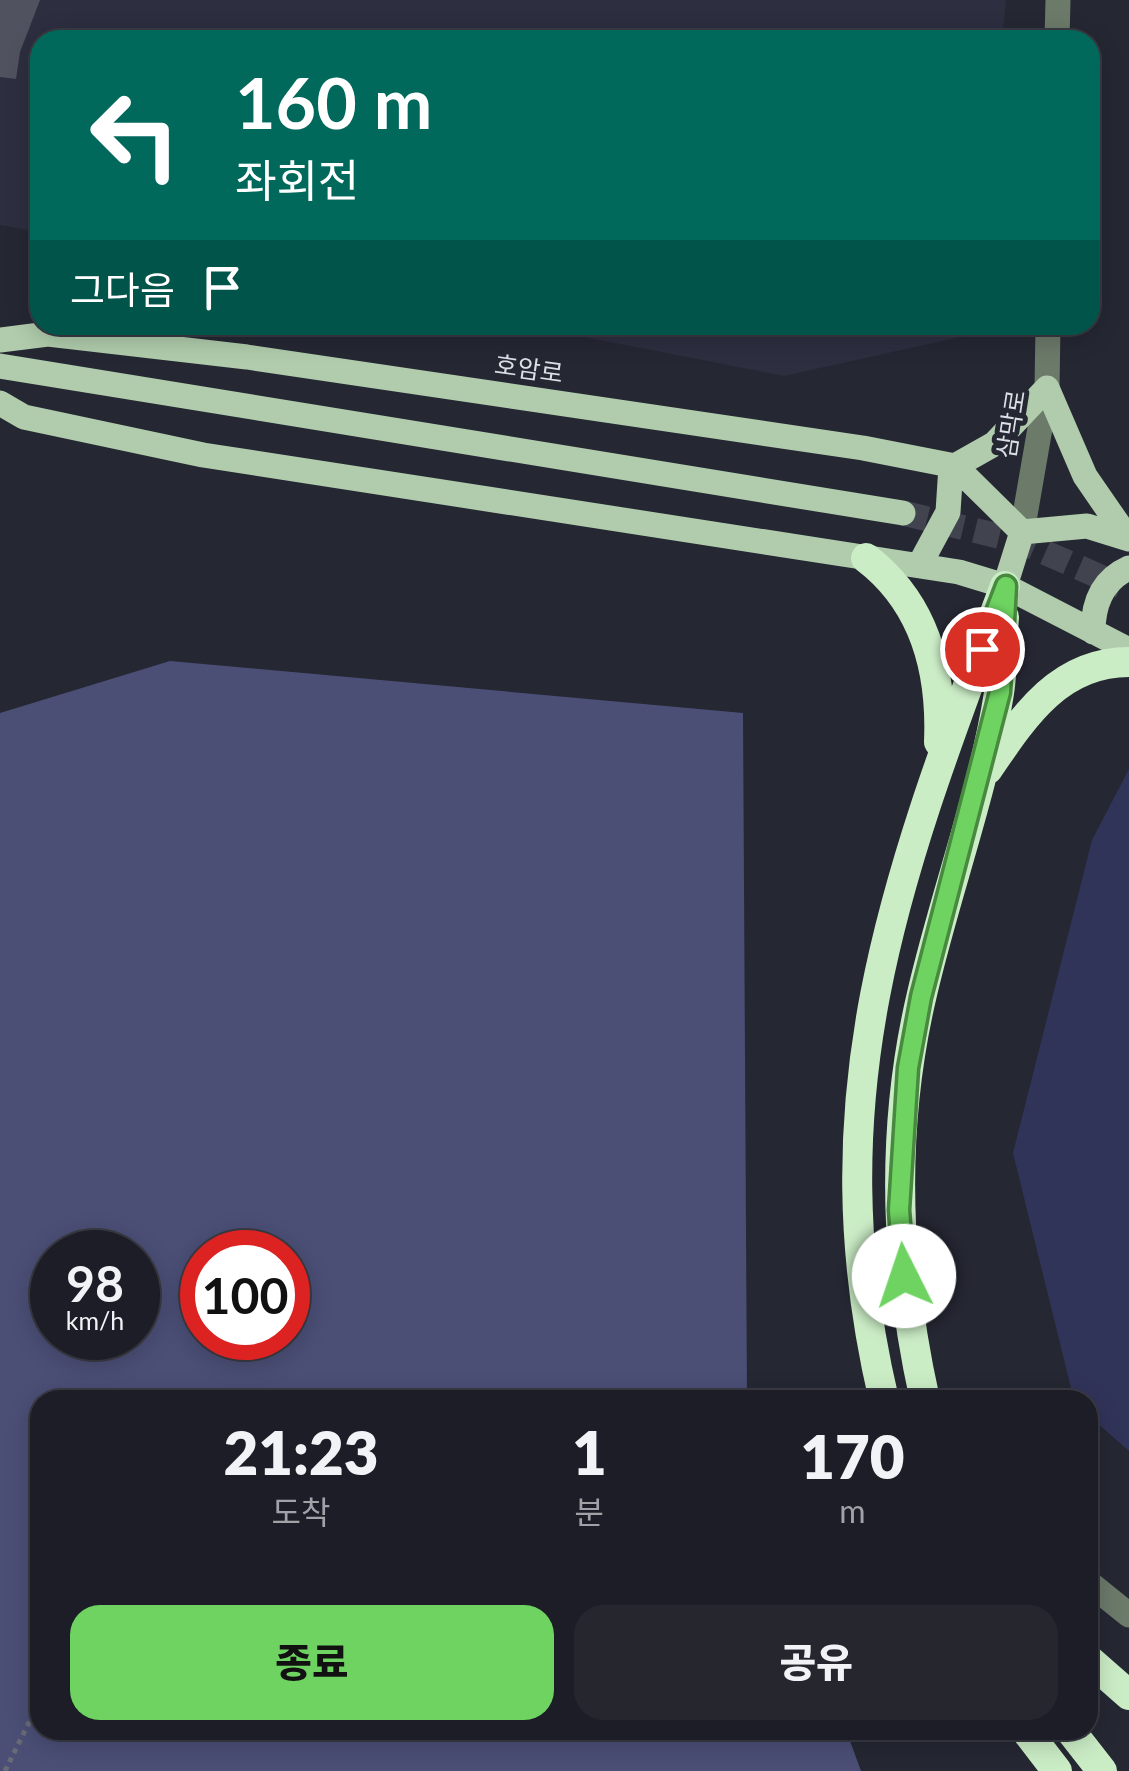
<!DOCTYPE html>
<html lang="ko">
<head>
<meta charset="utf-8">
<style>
  :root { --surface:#1c1d26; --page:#25262e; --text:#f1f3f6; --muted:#a0a2a7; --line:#3a3b43; --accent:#6ed361 }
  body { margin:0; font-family:Lato,"Noto Sans KR",sans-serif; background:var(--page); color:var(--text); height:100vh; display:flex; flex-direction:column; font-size:38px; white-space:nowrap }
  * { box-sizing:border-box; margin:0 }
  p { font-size:32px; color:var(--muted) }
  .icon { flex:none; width:55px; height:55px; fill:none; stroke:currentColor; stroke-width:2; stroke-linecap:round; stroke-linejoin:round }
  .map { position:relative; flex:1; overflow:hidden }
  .sheet { position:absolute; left:30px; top:1390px; width:1068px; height:350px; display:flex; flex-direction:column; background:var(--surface); border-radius:30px; box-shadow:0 5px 25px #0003,0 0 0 2px var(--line) }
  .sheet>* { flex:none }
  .top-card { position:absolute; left:30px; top:30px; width:1070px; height:305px; border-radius:30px; box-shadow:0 5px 25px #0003,0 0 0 2px var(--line); background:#00695c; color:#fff; overflow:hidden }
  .speed { position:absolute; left:30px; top:1230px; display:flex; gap:20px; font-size:50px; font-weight:700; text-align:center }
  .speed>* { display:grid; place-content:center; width:130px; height:130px; border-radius:50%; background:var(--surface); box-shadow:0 5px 25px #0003,0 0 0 2px var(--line); line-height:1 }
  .speed small { font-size:25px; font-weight:400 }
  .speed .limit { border:15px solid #d22; background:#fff; color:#111 }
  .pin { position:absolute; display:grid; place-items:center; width:85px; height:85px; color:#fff; margin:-42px; border:5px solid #fff; border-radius:50%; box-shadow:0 2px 10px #0007 }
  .me { position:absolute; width:110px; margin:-55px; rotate:356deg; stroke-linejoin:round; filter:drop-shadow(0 0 8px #0008) }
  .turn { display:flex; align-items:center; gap:35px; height:210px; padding:0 40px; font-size:45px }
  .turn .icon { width:130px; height:130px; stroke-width:2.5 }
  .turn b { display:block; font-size:70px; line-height:85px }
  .then { display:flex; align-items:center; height:95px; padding:0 40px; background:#0003; gap:20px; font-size:38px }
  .eta { display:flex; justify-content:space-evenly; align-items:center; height:170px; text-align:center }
  .eta b { font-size:60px; font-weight:800; line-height:70px }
  .cta { display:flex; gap:20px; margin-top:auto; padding:20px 40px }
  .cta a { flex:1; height:115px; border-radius:30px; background:var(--accent); color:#111; font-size:40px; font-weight:800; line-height:115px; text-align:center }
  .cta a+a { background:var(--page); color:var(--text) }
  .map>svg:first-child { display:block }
  .built { fill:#2d2f41 }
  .green { fill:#313459 }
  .forest { fill:#4b4f76; fill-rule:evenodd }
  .building { fill:#50525f }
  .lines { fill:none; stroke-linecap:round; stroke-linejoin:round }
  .major-tunnel { stroke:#41434e; stroke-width:25; stroke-dasharray:25 12; stroke-linecap:butt }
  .path { stroke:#686a75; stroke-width:5; stroke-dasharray:5 5; stroke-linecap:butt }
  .minor { stroke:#6c7a6a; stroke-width:25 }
  .major { stroke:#b0ccac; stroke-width:25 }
  .highway { stroke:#cbedc6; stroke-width:30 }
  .route-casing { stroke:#48893f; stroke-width:25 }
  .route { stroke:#6ed361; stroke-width:18 }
  .labels { text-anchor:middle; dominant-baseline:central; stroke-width:10; stroke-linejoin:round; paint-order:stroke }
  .street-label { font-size:25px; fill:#dddfe7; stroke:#252733 }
</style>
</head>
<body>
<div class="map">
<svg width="1129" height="1771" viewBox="0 0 1129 1771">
  <rect width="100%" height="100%" fill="#252733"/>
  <!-- built -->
  <path class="built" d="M0 0H1006L1002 40H40V232L0 225Z
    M522 325H975L974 334 784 376Z"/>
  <!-- green -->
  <path class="green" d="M1129 769V1451L1088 1415V1400H1074L1013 1153 1092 840Z"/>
  <!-- forest -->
  <path class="forest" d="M170 661 743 713 747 1400H40V1730H846L861 1771H0V713ZM52 1252H138V1338H52ZM202 1252H288V1338H202Z"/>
  <!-- building -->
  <path class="building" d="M0 0H40L20 52 16 79 0 77Z"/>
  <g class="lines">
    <!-- major-tunnel -->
    <path class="major-tunnel" d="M903 513 1019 541 1121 586"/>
    <!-- path -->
    <path class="path" d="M5 1771 40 1700"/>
    <!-- minor -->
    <path class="minor" d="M1057 40 1058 0
      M1022 532 1047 388 1048 325
      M1088 1582 1129 1615"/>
    <!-- major -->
    <path class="major" d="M0 340 48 334 247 357 863 448 955 466 1022 532
      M0 366 903 513
      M0 403 24 417 203 455 959 572 1005 586 1129 650
      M955 466 994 444 1047 388 1085 476 1127 537
      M1022 532 1087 526 1129 539
      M920 564 948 512 951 466
      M1005 586 1022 532
      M1093 632C1093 604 1102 580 1129 568"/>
    <!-- highway -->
    <path class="highway" d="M866 558C925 603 942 671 939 742
      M988 769C1024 716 1059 662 1129 662
      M884 1400C811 1091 899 870 1005 586
      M925 1400C895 1266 890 1129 922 994 945 894 983 794 999 693 1003 668 1002 642 1004 617
      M1088 1659 1129 1695
      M1070 1730 1102 1771
      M1027 1732 1057 1771"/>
  </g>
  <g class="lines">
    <!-- route casing -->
    <g class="route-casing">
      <path id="route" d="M904 1276 899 1210 908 1068 921 997 1000 692 1006 586 982 649"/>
    </g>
    <!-- route -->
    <use href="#route" class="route"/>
  </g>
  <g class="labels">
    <!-- street labels -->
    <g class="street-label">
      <text transform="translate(529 368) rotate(8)">호암로</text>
      <text transform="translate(1010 424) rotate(-81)">삼막로</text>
    </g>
  </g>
</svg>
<div class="speed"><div>98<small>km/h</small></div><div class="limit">100</div></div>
<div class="pin" style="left:982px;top:649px;background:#d93025"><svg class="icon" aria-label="arrive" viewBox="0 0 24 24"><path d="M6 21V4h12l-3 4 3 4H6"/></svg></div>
<svg class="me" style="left:904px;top:1276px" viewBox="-20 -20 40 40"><circle r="19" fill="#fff"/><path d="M0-13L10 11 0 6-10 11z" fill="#6ed361"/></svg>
<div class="top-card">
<div class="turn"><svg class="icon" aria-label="left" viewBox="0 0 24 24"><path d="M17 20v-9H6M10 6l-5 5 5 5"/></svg><div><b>160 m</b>좌회전</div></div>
<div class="then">그다음<svg class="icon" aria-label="arrive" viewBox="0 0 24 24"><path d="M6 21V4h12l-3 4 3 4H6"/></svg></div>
</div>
<section class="sheet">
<div class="eta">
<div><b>21:23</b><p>도착</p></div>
<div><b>1</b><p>분</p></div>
<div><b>170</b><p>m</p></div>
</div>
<div class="cta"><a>종료</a><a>공유</a></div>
</section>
</div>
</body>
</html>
